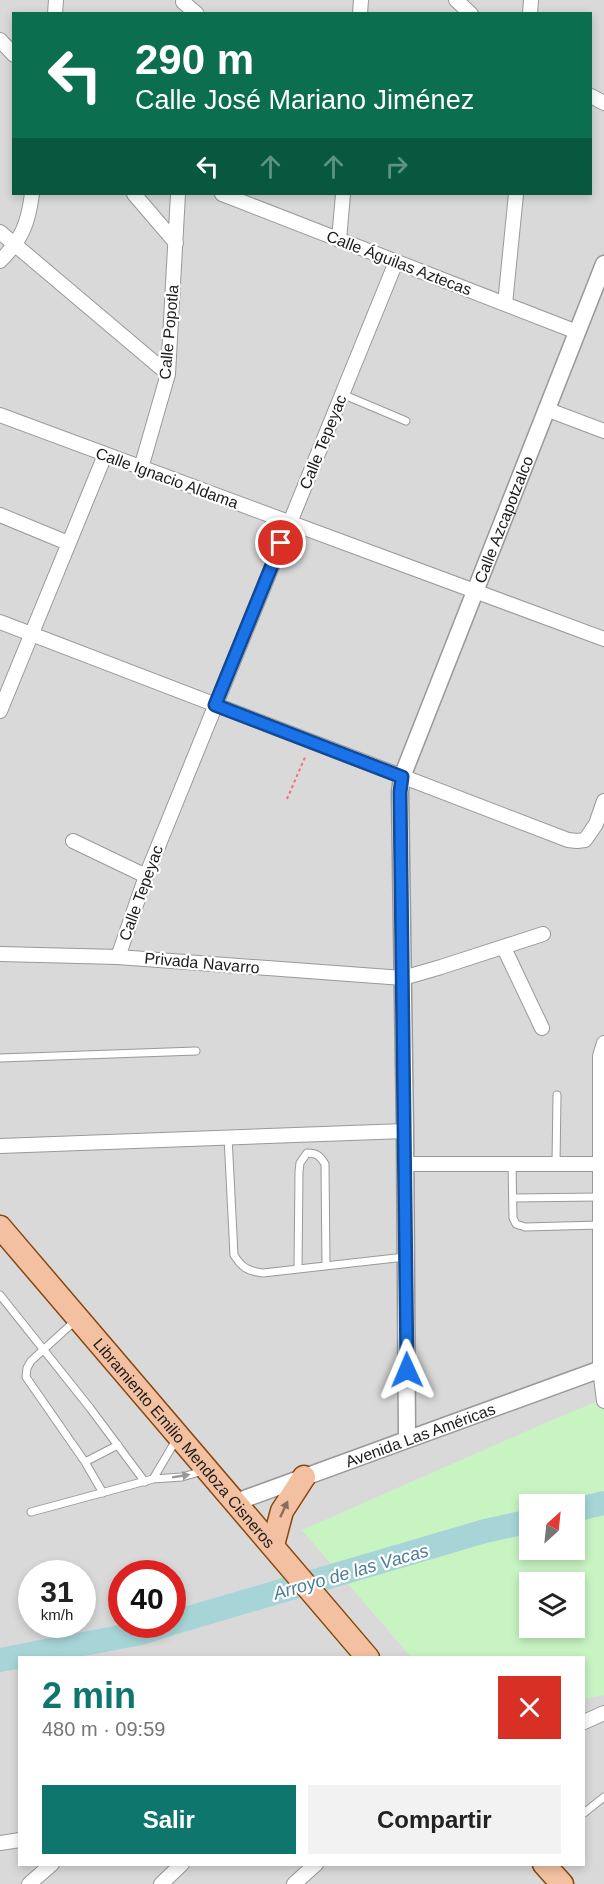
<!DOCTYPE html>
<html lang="es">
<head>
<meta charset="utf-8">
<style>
  :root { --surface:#fff; --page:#f2f2f2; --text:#222; --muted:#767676; --accent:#0f766e }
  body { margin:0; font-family:Helvetica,sans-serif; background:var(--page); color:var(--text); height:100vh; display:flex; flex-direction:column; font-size:22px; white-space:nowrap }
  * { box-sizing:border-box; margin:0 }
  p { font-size:20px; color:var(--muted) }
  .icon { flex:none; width:33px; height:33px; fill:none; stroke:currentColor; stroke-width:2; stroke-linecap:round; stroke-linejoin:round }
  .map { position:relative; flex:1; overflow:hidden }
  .side { position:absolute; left:18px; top:1656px; width:567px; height:210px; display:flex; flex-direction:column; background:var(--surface); border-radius:0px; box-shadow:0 3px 9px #0003 }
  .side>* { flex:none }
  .banner { position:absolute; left:12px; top:12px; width:580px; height:183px; border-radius:0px; box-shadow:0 3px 9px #0003; background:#0b6e4f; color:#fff; overflow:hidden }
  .needle { width:39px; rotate:27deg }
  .controls { position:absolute; left:519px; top:1494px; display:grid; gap:12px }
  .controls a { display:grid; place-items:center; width:66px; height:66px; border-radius:0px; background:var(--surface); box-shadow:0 3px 9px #0003; font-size:30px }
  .speed { position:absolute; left:18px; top:1560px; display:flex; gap:12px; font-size:30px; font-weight:700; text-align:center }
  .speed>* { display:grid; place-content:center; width:78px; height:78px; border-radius:50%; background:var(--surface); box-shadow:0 3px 9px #0003; line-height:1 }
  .speed small { font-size:15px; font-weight:400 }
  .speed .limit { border:9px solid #d22; background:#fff; color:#111 }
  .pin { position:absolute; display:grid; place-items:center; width:51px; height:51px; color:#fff; margin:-26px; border:3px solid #fff; border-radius:50%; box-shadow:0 2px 6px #0007 }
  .me { position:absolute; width:66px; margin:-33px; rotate:359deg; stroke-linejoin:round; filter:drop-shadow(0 0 4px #0008) }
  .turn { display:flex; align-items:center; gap:21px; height:126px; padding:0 24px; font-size:27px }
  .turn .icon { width:78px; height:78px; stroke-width:2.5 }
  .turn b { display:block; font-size:42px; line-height:51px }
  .lanes { display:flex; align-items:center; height:57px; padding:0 24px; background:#0003; justify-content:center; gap:30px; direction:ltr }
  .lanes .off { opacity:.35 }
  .round { display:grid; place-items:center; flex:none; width:63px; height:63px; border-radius:0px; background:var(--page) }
  .headline { display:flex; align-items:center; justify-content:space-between; height:102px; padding:0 24px }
  h1 { font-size:36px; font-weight:700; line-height:45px; color:var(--accent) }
  .cta { display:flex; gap:12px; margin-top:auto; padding:12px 24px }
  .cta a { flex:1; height:69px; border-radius:0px; background:var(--accent); color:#fff; font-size:24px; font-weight:700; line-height:69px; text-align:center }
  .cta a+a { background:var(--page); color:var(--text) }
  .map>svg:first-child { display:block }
  .residential { fill:#dad9d9; fill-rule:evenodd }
  .park { fill:#c8f4c2; fill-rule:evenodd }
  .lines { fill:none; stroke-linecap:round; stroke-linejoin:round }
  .river { stroke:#a7d5d7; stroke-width:24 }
  .service-casing { stroke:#999; stroke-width:9 }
  .minor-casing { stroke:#999; stroke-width:16 }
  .tertiary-casing { stroke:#999; stroke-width:19 }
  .primary-casing { stroke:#88480d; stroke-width:25 }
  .path { stroke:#ed737d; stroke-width:2; stroke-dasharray:3 3; stroke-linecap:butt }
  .service { stroke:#fff; stroke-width:7 }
  .minor { stroke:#fff; stroke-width:14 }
  .tertiary { stroke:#fff; stroke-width:16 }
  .primary { stroke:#f3c1a1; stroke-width:22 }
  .oneway { fill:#999 }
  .oneway2 { fill:#886e5e }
  .route-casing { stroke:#114b97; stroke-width:15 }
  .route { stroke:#1a73e8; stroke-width:10 }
  .labels { text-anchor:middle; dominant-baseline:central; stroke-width:4.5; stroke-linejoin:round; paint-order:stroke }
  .street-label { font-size:16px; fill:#1c1c1c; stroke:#fff }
  .water-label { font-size:18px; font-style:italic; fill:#4b7d94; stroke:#fff }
</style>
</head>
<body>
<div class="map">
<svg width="604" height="1884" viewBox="0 0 604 1884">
  <rect width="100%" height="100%" fill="#ede8e3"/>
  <!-- residential -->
  <path class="residential" d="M0 0H604V1884H0V1245L244 1513 0 1216ZM14 14H591V194H14ZM530 1504H574V1550H530ZM32 1574H82V1624H32ZM122 1574H172V1624H122ZM530 1582H574V1628H530ZM20 1658H584V1864H20Z"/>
  <!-- park -->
  <path class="park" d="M604 1399V1695L584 1699V1658L411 1657 302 1530 566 1414ZM530 1504H574V1550H530ZM530 1582H574V1628H530Z"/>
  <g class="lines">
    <!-- river -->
    <path class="river" d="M574 1510 604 1503
      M172 1623 485 1531 530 1521
      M0 1660 141 1633 169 1624"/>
    <!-- service casing -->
    <g class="service-casing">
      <path id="service" d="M342 394 406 421
        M0 1058 196 1051
        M228 1137 234 1255C242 1268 248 1271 263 1273L405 1257
        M512 1164 513 1218 516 1224 525 1227 600 1225
        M556 1164 557 1095
        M513 1198 600 1197
        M298 1269 299 1172 300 1163 307 1153C317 1153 320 1156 325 1164L326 1266
        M0 1295 90 1408 145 1482
        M76 1320 31 1361 27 1368 26 1377 85 1462 118 1445
        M85 1462 103 1493
        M153 1479 176 1440
        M31 1512 153 1479 182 1477 203 1471
        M584 1813 604 1797"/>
    </g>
    <!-- minor casing -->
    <g class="minor-casing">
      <path id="minor" d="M456 0 471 14
        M183 2 197 14
        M55 14 56 0
        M360 14 361 0
        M530 14 531 0
        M0 40 14 55
        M591 96 604 103
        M134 194 176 243
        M222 194 577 332
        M0 232 168 374
        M339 240 343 194
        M0 261C22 239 28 224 32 194
        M505 304 516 194
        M546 409 604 431
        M0 415 604 639
        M141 468 168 374 178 194
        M0 515 68 543
        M0 622 568 840 577 841 585 840 596 824 604 801
        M0 711 105 455
        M73 841 146 876
        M504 948 542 1028
        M0 954 118 957 403 978 441 967 543 934
        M118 957 146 876 396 262
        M604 1043 600 1056V1369L604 1401
        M0 1146 405 1131
        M405 1164H604
        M584 1722 604 1713
        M0 1843 20 1840
        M29 1884 52 1864
        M161 1884 182 1864
        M294 1884 316 1864"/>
    </g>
    <!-- tertiary casing -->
    <g class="tertiary-casing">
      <g id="tertiary">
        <path id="s1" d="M407 1438 405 1131 400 792 402 777 604 264"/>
        <path id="s2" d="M236 1502 604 1368"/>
      </g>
    </g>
    <!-- primary casing -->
    <g class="primary-casing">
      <g id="primary">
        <path id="s3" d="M0 1227 368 1658"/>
        <path d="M273 1545 282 1511 304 1477"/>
        <path d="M544 1864 562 1884"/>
      </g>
    </g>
    <!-- path -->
    <path class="path" d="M287 799 306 755"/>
    <!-- service -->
    <use href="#service" class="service"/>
    <!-- minor -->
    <use href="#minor" class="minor"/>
    <!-- tertiary -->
    <use href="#tertiary" class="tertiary"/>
    <!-- primary -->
    <use href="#primary" class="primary"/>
  </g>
  <!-- one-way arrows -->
  <defs><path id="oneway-solid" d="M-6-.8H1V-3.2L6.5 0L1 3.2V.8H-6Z" transform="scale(1.5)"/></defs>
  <use class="oneway" href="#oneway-solid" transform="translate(181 1476) rotate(-9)"/>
  <use class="oneway2" href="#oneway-solid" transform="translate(284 1509) rotate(-65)"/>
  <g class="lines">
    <!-- route casing -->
    <g class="route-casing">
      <path id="route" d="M281 543 215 705 402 777 400 792 407 1370"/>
    </g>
    <!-- route -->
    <use href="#route" class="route"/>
  </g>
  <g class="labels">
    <!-- street labels -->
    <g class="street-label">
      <text transform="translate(399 263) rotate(21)">Calle Águilas Aztecas</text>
      <text transform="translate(169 332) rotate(-85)">Calle Popotla</text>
      <text transform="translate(323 442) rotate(-68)">Calle Tepeyac</text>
      <text transform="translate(167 478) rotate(20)">Calle Ignacio Aldama</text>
      <text stroke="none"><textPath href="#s1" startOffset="938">Calle Azcapotzalco</textPath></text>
      <text transform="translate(141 893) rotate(-70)">Calle Tepeyac</text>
      <text transform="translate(202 963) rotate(5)">Privada Navarro</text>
      <text stroke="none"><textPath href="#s2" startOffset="196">Avenida Las Américas</textPath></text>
      <text stroke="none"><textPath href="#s3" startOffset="284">Libramiento Emilio Mendoza Cisneros</textPath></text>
    </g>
    <!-- water labels -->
    <g class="water-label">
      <text transform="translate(351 1572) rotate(-16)">Arroyo de las Vacas</text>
    </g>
  </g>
</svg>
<div class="controls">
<a><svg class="needle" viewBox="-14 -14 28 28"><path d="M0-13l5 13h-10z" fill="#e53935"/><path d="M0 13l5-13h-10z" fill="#767676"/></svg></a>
<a><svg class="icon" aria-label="layers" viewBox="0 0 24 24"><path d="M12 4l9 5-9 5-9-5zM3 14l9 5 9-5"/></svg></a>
</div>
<div class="speed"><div>31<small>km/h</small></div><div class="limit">40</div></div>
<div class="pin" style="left:281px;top:543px;background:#d93025"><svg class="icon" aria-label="arrive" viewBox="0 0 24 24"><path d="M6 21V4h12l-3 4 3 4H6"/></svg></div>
<svg class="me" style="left:407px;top:1370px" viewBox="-20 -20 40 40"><path d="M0-17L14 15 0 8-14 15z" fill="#1a73e8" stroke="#fff" stroke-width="4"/></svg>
<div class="banner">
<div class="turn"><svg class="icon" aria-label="left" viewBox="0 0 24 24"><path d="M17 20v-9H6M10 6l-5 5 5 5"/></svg><div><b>290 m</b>Calle José Mariano Jiménez</div></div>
<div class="lanes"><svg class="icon" aria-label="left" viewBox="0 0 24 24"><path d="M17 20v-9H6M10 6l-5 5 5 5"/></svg><svg class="icon off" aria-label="ahead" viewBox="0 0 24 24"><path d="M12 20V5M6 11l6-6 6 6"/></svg><svg class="icon off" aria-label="ahead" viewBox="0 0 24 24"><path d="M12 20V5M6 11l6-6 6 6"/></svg><svg class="icon off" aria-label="right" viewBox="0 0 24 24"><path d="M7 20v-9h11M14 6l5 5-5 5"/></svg></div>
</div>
<section class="side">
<div class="headline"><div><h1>2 min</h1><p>480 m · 09:59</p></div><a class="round" style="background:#d93025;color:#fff"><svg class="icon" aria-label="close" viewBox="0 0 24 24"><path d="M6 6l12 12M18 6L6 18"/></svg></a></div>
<div class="cta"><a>Salir</a><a>Compartir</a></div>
</section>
</div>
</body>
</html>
